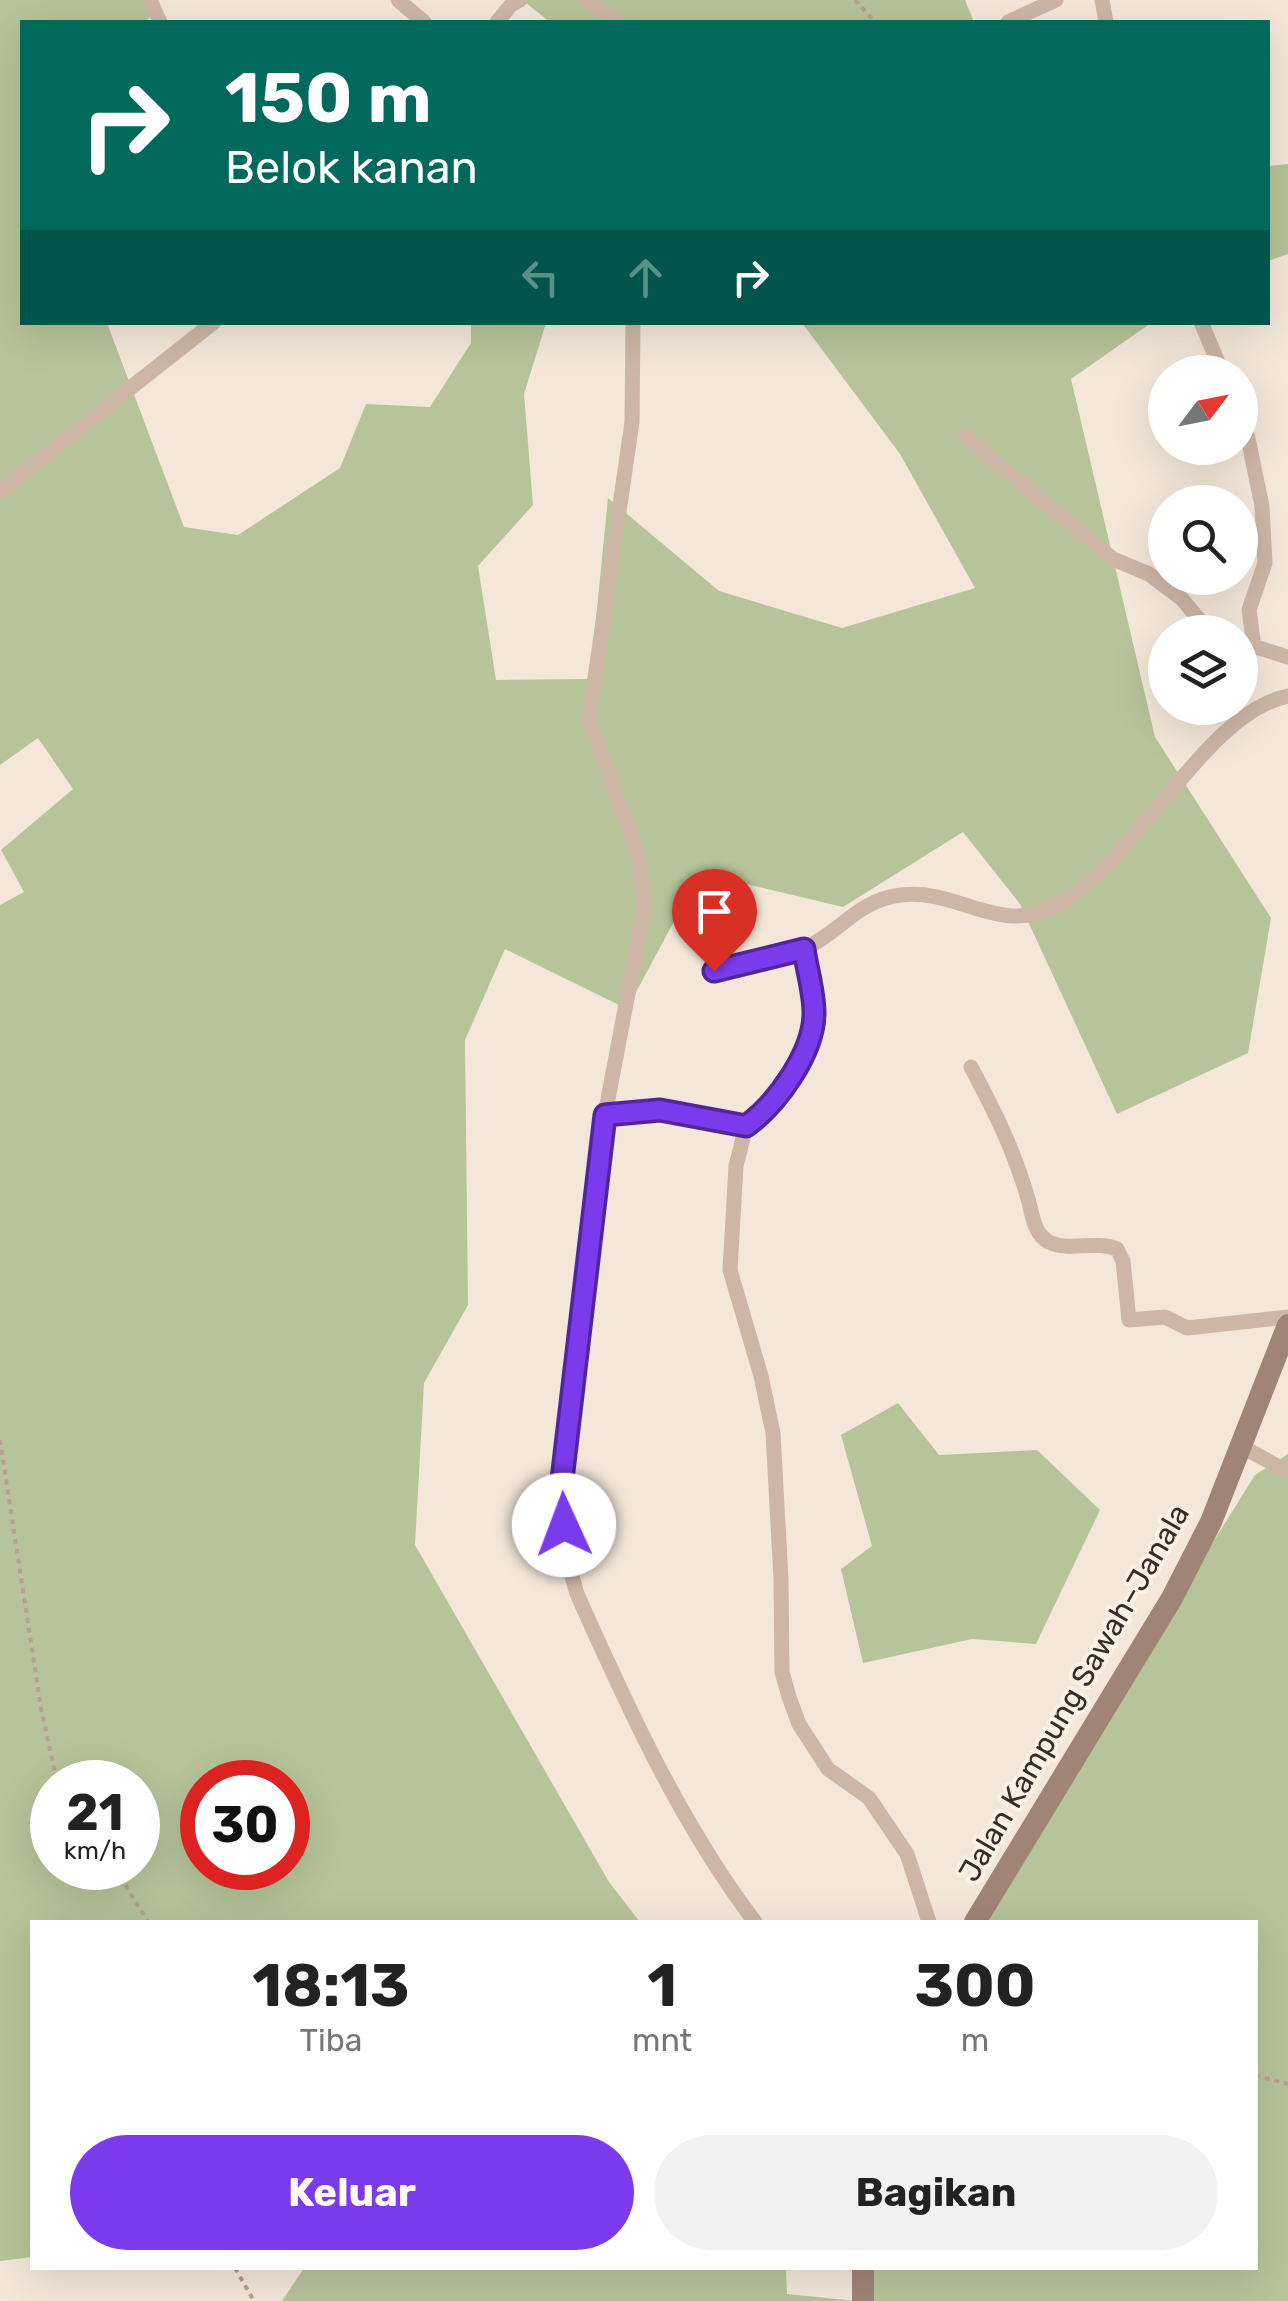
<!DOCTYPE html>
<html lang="id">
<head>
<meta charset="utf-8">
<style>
  :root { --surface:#fff; --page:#f2f2f2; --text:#222; --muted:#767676; --accent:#7c3aed }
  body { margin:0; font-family:Rubik,sans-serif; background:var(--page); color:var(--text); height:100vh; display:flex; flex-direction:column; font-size:38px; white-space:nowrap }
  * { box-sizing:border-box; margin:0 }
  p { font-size:32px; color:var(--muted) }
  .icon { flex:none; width:55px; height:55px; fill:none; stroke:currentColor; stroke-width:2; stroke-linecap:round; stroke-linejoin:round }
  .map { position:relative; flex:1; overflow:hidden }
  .drawer { position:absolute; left:30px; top:1920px; width:1228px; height:350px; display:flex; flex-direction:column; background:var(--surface); border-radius:0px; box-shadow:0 10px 40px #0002 }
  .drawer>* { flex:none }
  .guide { position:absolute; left:20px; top:20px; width:1250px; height:305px; border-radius:0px; box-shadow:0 10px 40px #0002; background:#00695c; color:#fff; overflow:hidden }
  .needle { width:65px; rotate:58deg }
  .controls { position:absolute; left:1148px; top:355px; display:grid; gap:20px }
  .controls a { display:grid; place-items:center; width:110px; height:110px; border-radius:50%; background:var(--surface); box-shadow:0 10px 40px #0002; font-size:50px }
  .speed { position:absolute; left:30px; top:1760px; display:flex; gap:20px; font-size:50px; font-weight:700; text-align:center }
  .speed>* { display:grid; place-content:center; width:130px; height:130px; border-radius:50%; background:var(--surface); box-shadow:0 10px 40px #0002; line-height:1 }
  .speed small { font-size:25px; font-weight:400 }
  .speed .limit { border:15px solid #d22; background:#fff; color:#111 }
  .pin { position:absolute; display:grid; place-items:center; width:85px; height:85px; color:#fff; margin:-102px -42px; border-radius:50% 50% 50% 0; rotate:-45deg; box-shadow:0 0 10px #0007 }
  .pin .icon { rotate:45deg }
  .me { position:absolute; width:110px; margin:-55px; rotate:358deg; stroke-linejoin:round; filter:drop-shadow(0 0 8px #0008) }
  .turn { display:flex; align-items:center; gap:35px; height:210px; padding:0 40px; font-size:45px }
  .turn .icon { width:130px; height:130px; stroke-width:2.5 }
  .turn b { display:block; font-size:70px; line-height:85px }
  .lanes { display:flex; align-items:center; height:95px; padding:0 40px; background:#0003; justify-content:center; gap:50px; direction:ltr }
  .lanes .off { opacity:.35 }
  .eta { display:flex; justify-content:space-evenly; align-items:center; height:170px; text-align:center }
  .eta b { font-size:60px; font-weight:700; line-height:70px }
  .cta { display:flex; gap:20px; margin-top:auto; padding:20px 40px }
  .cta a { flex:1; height:115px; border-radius:60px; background:var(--accent); color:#fff; font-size:40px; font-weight:700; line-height:115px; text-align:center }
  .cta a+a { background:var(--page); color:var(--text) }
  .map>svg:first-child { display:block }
  .green { fill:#b7c499; fill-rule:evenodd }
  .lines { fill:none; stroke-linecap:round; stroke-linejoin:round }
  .path { stroke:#b99f8f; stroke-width:4; stroke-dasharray:5 5; stroke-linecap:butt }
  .minor { stroke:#cdb6a5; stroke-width:15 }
  .secondary { stroke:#a08476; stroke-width:22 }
  .route-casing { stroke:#51269a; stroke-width:25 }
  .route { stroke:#7c3aed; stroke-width:18 }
  .labels { text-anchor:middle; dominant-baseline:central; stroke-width:8; stroke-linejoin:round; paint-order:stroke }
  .street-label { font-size:30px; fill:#382b27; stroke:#fbf1e7 }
</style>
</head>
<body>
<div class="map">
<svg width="1288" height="2301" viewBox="0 0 1288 2301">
  <rect width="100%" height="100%" fill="#f4e7da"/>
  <!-- green -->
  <path class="green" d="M0 0H143L152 14 146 22H22V322L107 323 184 527 238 535 340 468 366 404 430 407 471 343V323H546L524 394 533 505 478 566 496 680 590 679 608 498 719 591 842 628 975 588 900 454 802 323H1151L1071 379 1155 737 1271 918 1248 1053 1117 1114 1020 904 963 832 843 907 700 873 627 1009 505 949 465 1040 468 1305 424 1383 415 1545 609 1882 640 1922H32V2257L0 2261V905L24 892 1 850 73 789 38 738 0 765ZM52 1782H138V1868H52ZM202 1782H288V1868H202Z
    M522 0H965L974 22H550Z
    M1288 164V254L1268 261V166Z
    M898 1403 939 1455 1037 1450 1100 1510 1036 1644 972 1639 863 1663 841 1569 872 1546 841 1435Z
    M1288 1454V2301H863L861 2268H1255V1922H976L1255 1475Z
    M304 2268H786L787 2294 856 2301H282Z"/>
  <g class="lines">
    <!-- path -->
    <path class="path" d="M855 0 875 22
      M0 1440 41 1708 57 1782
      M115 1868 148 1922
      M1255 2075 1288 2084
      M235 2268 254 2301"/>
    <!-- minor -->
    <path class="minor" d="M150 0 160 22
      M398 0 424 22
      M586 0 618 22
      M1102 0 1106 22
      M497 22 511 5 520 0
      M1008 22 1056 0
      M633 322 632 422 589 719 639 858 644 909 605 1115 561 1488 568 1562 577 1594C628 1708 680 1823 755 1922
      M1201 322 1222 372
      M1240 417 1248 438 1262 506 1265 563 1249 610 1254 647
      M965 437 1113 559 1149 574 1182 599 1207 629 1217 632
      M0 491 214 322
      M1240 642 1288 657
      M804 949 814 1015 805 1048 776 1101 746 1126 736 1166 730 1270 761 1376 773 1433 781 1579 782 1672 789 1697 799 1724 828 1769 869 1798 907 1854 929 1922
      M714 971C743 964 776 961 803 949 839 934 857 900 901 895 958 888 998 936 1055 906 1139 862 1202 714 1288 696
      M971 1067C996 1114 1014 1150 1029 1202 1032 1216 1035 1235 1049 1242 1069 1252 1096 1240 1117 1249L1123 1261 1129 1320 1165 1317 1187 1328 1288 1317
      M605 1115 659 1110 746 1126
      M1241 1446 1288 1472"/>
    <!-- secondary -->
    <path class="secondary" d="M975 1922 1172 1598 1211 1522 1288 1325
      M863 2301V2268"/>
  </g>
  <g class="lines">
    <!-- route casing -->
    <g class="route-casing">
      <path id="route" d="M564 1525 561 1488 605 1115 660 1110 746 1126C777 1104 814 1052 814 1013 814 992 807 970 804 949L714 971"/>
    </g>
    <!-- route -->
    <use href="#route" class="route"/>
  </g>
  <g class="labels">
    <!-- street labels -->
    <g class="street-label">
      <text transform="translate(1074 1693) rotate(-60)">Jalan Kampung Sawah–Janala</text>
    </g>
  </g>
</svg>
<div class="controls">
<a><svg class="needle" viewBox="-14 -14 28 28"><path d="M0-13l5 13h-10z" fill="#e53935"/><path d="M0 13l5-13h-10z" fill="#767676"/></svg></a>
<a><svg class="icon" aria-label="search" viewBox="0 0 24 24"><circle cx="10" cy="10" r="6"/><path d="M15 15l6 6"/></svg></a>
<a><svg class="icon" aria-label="layers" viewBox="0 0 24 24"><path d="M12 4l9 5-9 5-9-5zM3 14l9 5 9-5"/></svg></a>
</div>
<div class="speed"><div>21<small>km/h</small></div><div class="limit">30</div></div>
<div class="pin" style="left:714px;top:971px;background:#d93025"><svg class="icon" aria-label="arrive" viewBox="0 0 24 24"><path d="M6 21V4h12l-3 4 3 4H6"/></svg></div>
<svg class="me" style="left:564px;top:1525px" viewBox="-20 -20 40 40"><circle r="19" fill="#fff"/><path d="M0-13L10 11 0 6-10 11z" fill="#7c3aed"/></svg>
<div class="guide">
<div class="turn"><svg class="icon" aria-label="right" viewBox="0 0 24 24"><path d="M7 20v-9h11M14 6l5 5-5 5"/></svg><div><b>150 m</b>Belok kanan</div></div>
<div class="lanes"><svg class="icon off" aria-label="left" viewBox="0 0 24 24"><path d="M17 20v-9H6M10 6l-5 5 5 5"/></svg><svg class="icon off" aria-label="ahead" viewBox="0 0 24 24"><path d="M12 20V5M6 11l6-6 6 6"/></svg><svg class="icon" aria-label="right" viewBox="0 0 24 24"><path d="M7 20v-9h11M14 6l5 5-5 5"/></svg></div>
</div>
<section class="drawer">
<div class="eta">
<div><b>18:13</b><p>Tiba</p></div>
<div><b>1</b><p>mnt</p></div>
<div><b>300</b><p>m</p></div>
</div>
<div class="cta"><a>Keluar</a><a>Bagikan</a></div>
</section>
</div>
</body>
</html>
